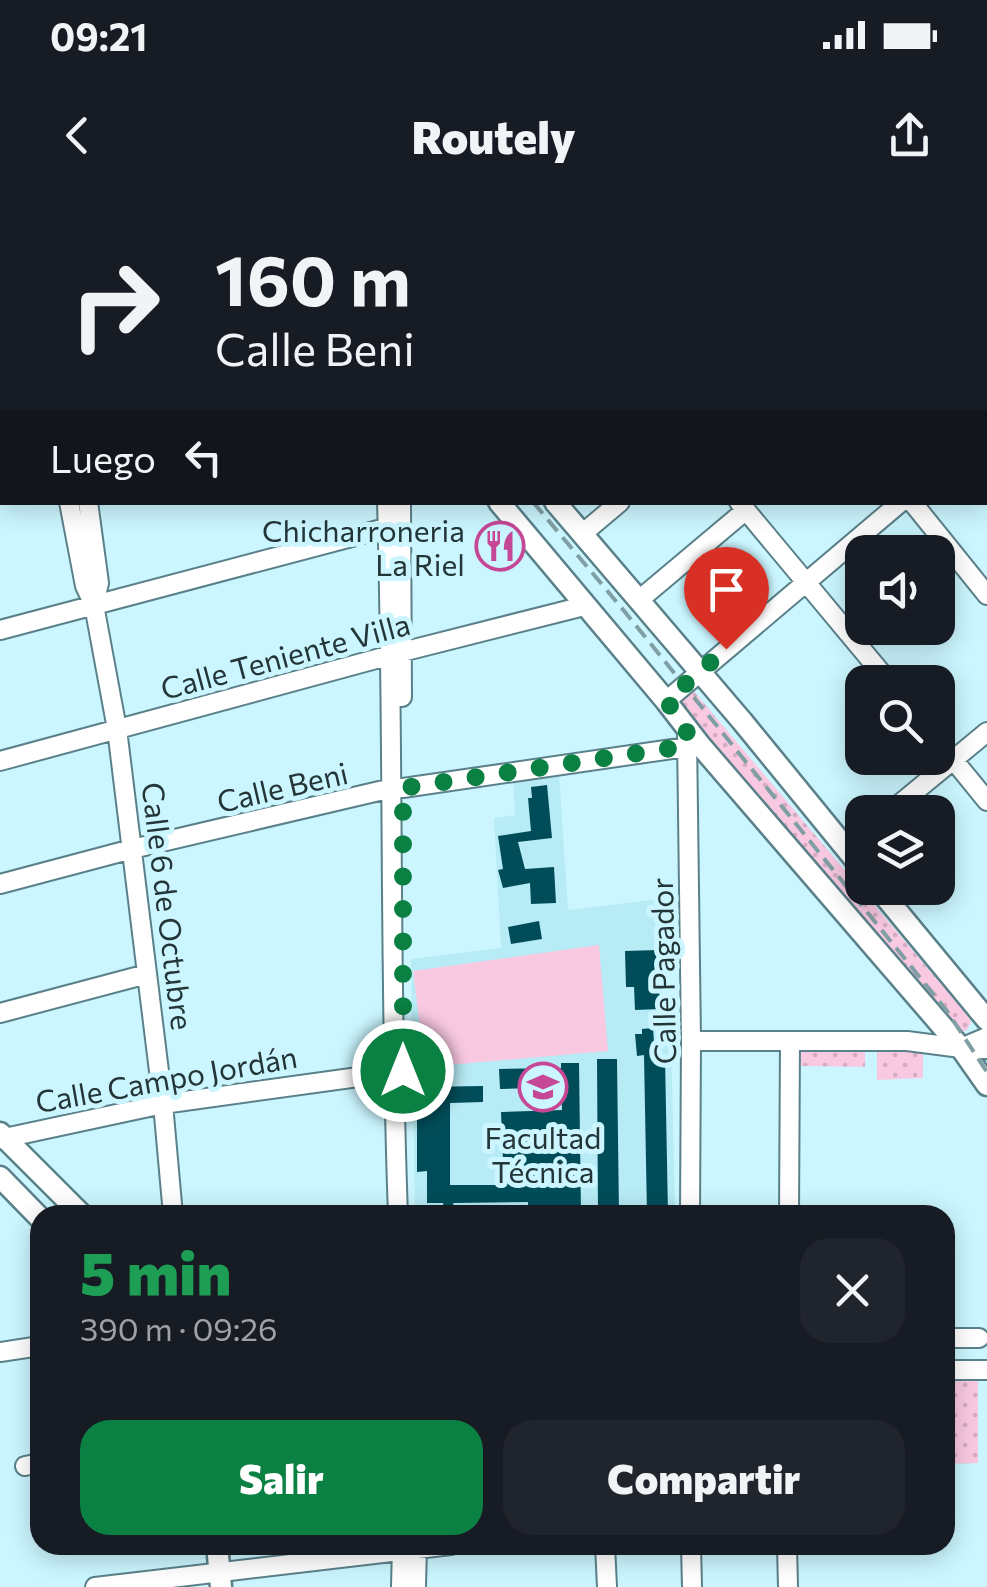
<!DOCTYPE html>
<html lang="es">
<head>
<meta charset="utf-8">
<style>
  :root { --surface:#171b24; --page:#20242c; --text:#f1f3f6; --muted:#9ea1a6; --accent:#0b8043 }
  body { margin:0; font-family:Commissioner,sans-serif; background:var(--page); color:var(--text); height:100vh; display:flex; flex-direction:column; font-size:38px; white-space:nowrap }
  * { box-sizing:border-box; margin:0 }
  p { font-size:32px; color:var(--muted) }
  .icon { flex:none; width:55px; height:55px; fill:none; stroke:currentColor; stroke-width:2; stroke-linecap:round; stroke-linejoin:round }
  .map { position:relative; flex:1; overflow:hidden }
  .drawer { position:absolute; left:30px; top:1005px; width:925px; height:350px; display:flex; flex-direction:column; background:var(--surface); border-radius:30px; box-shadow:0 5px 25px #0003 }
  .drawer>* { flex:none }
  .guide { position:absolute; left:0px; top:0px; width:988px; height:305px; box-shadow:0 5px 25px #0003; background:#171b24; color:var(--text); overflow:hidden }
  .fabs { position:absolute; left:845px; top:335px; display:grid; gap:20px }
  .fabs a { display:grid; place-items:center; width:110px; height:110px; border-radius:20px; background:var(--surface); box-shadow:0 5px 25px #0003; font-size:50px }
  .pin { position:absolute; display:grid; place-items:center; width:85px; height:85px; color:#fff; margin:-102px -42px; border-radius:50% 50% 50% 0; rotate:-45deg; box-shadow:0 0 10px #0007 }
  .pin .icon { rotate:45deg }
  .me { position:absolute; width:110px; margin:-55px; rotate:0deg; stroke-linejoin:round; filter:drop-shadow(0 0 8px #0008) }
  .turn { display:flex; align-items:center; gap:35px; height:210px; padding:0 50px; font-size:45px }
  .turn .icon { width:130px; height:130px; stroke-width:2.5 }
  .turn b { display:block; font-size:70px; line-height:85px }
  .then { display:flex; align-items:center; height:95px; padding:0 50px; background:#0003; gap:20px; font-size:38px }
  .round { display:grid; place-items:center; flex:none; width:105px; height:105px; border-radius:30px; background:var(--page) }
  .head { display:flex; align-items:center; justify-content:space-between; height:170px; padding:0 50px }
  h1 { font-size:60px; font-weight:800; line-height:75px; color:#1e9e55 }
  .cta { display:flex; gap:20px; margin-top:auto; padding:20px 50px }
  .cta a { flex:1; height:115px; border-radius:30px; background:var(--accent); color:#fff; font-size:40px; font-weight:800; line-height:115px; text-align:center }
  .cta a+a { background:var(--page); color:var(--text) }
  .status { display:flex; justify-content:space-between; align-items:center; height:70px; padding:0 50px; background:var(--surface); direction:ltr }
  .status svg { height:28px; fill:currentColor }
  header { display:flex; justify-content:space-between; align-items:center; height:130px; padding:0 50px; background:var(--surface); font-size:45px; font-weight:800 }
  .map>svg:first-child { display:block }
  .built { fill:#b7ebf5 }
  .grass { fill:url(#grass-dots) }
  .pitch { fill:#f9c9e2 }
  .building { fill:#004d59 }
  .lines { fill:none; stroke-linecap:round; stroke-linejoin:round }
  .minor-casing { stroke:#5a8189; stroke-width:22 }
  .major-casing { stroke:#5a8189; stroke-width:25 }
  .minor { stroke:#fff; stroke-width:18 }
  .major { stroke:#fff; stroke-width:20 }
  .rail { stroke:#809fa5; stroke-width:4; stroke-dasharray:15 8; stroke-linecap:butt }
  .route { stroke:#0b8043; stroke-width:18; stroke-dasharray:0 32.4 }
  .labels { text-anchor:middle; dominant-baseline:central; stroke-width:10; stroke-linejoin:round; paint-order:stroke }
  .poi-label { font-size:30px; fill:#243538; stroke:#cbf6ff; text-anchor:end }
  .street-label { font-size:30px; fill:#243538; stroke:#cbf6ff }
</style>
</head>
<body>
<div class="status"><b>09:21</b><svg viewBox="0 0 49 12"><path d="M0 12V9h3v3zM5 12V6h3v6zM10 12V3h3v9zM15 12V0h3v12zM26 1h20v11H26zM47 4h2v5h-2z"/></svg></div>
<header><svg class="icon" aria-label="back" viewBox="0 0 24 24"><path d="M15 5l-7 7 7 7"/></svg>Routely<svg class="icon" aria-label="share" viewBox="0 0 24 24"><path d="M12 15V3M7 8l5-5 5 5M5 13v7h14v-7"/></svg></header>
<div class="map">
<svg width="987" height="1387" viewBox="0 0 987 1387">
  <defs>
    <pattern id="grass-dots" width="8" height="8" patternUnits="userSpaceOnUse" patternTransform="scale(2.5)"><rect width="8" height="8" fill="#f9c9e2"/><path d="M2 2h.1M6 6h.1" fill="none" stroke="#d5adc3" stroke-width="1.8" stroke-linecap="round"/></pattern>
  </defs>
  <rect width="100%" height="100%" fill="#cbf6ff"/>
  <!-- built -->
  <path class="built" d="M559 572 568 710 668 698 675 1015H415L411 759 501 748 494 618 515 615 513 579Z"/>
  <!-- grass -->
  <path class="grass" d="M692 489 968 816 971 822 967 830 956 834 677 508 680 494Z
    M801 848H865V867L801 866Z
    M877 850H923V878L877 880Z
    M945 1173H978V1263L945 1264Z"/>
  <!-- pitch -->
  <path class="pitch" d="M599 745 608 851 425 867 413 771Z"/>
  <!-- building -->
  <path class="building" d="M547 585 552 638 518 642 525 669 554 667 556 703 531 704 530 683 503 688 498 670 503 669 498 636 531 631 528 598H532L531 587Z
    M539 721 542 739 511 744 508 727Z
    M658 750 660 809 635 810 634 787H626L625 751Z
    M653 828 655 857H665L668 1015H647L644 855 637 856 635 834H642V829Z
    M597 859H617L619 1015H598Z
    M561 863H579L581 1015H528V1002L453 1003 456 1015H445L443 1003H427V971L417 972V917H423V887L483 886V902L450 903V985H504L501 912 562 910 561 887 500 889 499 869 561 868Z"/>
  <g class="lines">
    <!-- minor casing -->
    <g class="minor-casing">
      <path id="minor" d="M3 0V2
        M25 0 26 2
        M488 0 490 2
        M651 0 653 2
        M823 0 825 2
        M68 2 77 0
        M364 2 367 0
        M579 2 582 0
        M896 2 899 0
        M0 22 2 21
        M0 154 2 153
        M985 193 987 196
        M985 234 987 232
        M0 283 2 282
        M69 302 85 386 94 405 117 529 163 904 173 1015
        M88 302 99 383 94 404
        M387 302C394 540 389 778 398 1015
        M401 302 402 497
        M739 302 889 482
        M912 302 987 395
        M582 334 620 302
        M639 400 746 310
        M0 430 397 325
        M666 501 901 302
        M687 536 691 841 690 1015
        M938 541 987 601
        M0 561 402 452 584 406
        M890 612 987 532
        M846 648 862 635
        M0 684 132 649 392 588H403L700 545
        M0 813 147 774
        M691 841H907L961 848 987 837
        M0 939 163 904 402 871
        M789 1015 790 841
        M945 1138H979
        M0 1152 40 1146
        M945 1170H987
        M25 1266 40 1263
        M605 1345 607 1387
        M691 1345 692 1387
        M787 1345 788 1387
        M95 1387 451 1345
        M401 1387 402 1345
        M416 1387 417 1345"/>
    </g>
    <!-- major casing -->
    <g class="major-casing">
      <path id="major" d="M242 0 244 2
        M301 0 304 2
        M499 302 666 501 700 545 961 848 987 885
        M555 302 742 521 862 668
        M878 688 987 820
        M961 848H987
        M0 933 82 1015
        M0 977 40 1018
        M217 1345 221 1387"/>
    </g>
    <!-- minor -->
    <use href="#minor" class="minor"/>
    <!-- major -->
    <use href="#major" class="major"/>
    <!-- rail -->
    <path class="rail" d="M279 0 281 2
      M533 302 625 412 947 811 987 872"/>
  </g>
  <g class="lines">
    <!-- route -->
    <path class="route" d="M403 871V588L686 546 687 526 666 501 726 449"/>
  </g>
  <!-- icons -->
  <defs>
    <g id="restaurant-ring" transform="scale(2.5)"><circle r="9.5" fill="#cbf6ff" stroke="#c54795" stroke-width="1.5"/><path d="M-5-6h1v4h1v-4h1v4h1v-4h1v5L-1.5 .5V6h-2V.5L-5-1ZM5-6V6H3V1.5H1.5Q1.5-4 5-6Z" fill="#c54795"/></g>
    <g id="university-ring" transform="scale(2.5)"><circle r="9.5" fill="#cbf6ff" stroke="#c54795" stroke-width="1.5"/><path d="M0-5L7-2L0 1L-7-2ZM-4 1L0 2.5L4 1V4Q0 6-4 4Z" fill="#c54795"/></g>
  </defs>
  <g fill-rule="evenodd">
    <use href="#restaurant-ring" x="500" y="346"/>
    <use href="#university-ring" x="543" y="887"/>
  </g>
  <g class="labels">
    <!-- poi labels -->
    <g class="poi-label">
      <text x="465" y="329">Chicharroneria<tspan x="465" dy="34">La Riel</tspan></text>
      <text x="543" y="936" text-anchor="middle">Facultad<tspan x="543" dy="34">Técnica</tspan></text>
    </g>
    <!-- street labels -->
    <g class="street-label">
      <text transform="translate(285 455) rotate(-15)">Calle Teniente Villa</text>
      <text transform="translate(282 586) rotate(-13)">Calle Beni</text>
      <text transform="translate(169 706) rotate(83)">Calle 6 de Octubre</text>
      <text transform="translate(662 771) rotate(-91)">Calle Pagador</text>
      <text transform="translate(166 878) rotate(-10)">Calle Campo Jordán</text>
    </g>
  </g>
</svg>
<div class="fabs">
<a><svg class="icon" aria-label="sound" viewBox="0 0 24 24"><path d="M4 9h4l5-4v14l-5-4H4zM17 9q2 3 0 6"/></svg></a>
<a><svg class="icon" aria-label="search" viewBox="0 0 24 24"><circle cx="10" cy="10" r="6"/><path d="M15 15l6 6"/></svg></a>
<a><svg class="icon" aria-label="layers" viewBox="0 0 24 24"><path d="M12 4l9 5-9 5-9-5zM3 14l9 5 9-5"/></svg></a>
</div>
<div class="pin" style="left:726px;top:449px;background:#d93025"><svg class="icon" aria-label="arrive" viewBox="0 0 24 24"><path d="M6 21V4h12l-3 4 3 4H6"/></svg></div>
<svg class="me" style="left:403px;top:871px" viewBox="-20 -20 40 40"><circle r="17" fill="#0b8043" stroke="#fff" stroke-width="3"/><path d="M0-11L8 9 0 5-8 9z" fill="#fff"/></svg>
<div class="guide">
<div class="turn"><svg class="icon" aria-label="right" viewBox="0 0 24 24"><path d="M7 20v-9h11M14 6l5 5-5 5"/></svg><div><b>160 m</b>Calle Beni</div></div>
<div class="then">Luego<svg class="icon" aria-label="left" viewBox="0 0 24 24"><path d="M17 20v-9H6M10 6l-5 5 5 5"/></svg></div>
</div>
<section class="drawer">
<div class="head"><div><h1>5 min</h1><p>390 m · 09:26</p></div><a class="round"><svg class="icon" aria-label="close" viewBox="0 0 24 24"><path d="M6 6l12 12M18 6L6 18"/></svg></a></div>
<div class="cta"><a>Salir</a><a>Compartir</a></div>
</section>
</div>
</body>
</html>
